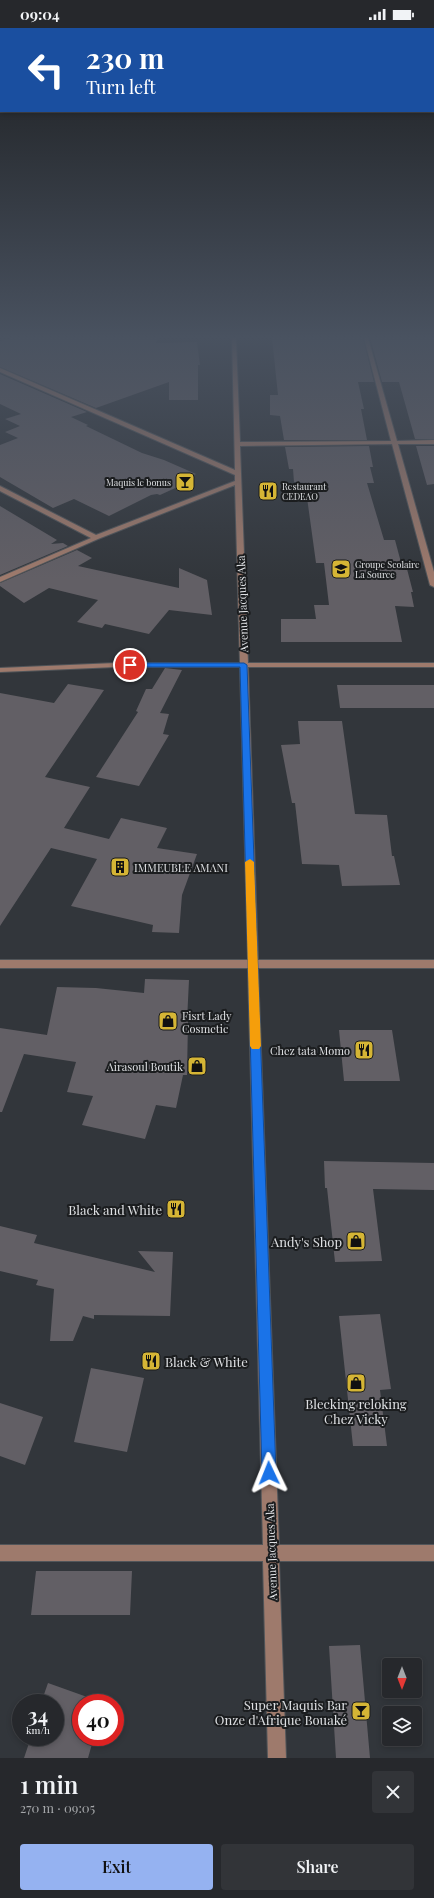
<!DOCTYPE html>
<html lang="en">
<head>
<meta charset="utf-8">
<style>
  :root { --surface:#26282c; --page:#323438; --text:#f1f3f6; --muted:#a4a6a9; --line:#424448; --accent:#95b2f1 }
  body { margin:0; font-family:"Playfair Display",serif; background:var(--page); color:var(--text); height:100vh; display:flex; flex-direction:column; font-size:15px; white-space:nowrap }
  * { box-sizing:border-box; margin:0 }
  p { font-size:13px; color:var(--muted) }
  .icon { flex:none; width:22px; height:22px; fill:none; stroke:currentColor; stroke-width:2; stroke-linecap:round; stroke-linejoin:round }
  .map { position:relative; height:1730px; overflow:hidden }
  .panel { display:flex; flex-direction:column; background:var(--surface); flex:1 }
  .panel>* { flex:none }
  .top-card { position:absolute; left:0px; top:0px; width:434px; height:84px; box-shadow:0 2px 6px #0003,0 0 0 1px var(--line); background:#1a4fa0; color:#fff; overflow:hidden }
  .needle { width:26px; rotate:180deg }
  .fabs { position:absolute; left:382px; top:1630px; display:grid; gap:8px }
  .fabs a { display:grid; place-items:center; width:40px; height:40px; border-radius:4px; background:var(--surface); box-shadow:0 2px 6px #0003,0 0 0 1px var(--line); font-size:20px }
  .speed { position:absolute; left:12px; top:1666px; display:flex; gap:8px; font-size:20px; font-weight:700; text-align:center }
  .speed>* { display:grid; place-content:center; width:52px; height:52px; border-radius:50%; background:var(--surface); box-shadow:0 2px 6px #0003,0 0 0 1px var(--line); line-height:1 }
  .speed small { font-size:10px; font-weight:400 }
  .speed .limit { border:6px solid #d22; background:#fff; color:#111 }
  .pin { position:absolute; display:grid; place-items:center; width:34px; height:34px; color:#fff; margin:-17px; border:2px solid #fff; border-radius:50%; box-shadow:0 1px 4px #0007 }
  .me { position:absolute; width:44px; margin:-22px; rotate:358deg; stroke-linejoin:round; filter:drop-shadow(0 0 3px #0008) }
  .turn { display:flex; align-items:center; gap:14px; height:84px; padding:0 20px; font-size:18px }
  .turn .icon { width:52px; height:52px; stroke-width:2.5 }
  .turn b { display:block; font-size:28px; line-height:34px }
  .round { display:grid; place-items:center; flex:none; width:42px; height:42px; border-radius:4px; background:var(--page) }
  .overview { display:flex; align-items:center; justify-content:space-between; height:68px; padding:0 20px }
  h1 { font-size:24px; font-weight:600; line-height:30px }
  .action { display:flex; gap:8px; margin-top:auto; padding:8px 20px }
  .action a { flex:1; height:46px; border-radius:4px; background:var(--accent); color:#111; font-size:16px; font-weight:600; line-height:46px; text-align:center }
  .action a+a { background:var(--page); color:var(--text) }
  .status { display:flex; justify-content:space-between; align-items:center; height:28px; padding:0 20px; background:var(--surface); direction:ltr }
  .status svg { height:11px; fill:currentColor }
  .map>svg:first-child { display:block }
  .building { fill:#625f65 }
  .lines { fill:none; stroke-linecap:round; stroke-linejoin:round }
  .minor-casing { stroke:#515559; stroke-width:2 }
  .minor { fill:#9e7a6c; fill-rule:evenodd }
  .route { fill:#1a73e8; stroke:#114b97 }
  .slow { fill:#f59e0b }
  .labels { text-anchor:middle; dominant-baseline:central; stroke-width:4; stroke-linejoin:round; paint-order:stroke }
  .far-poi-label { font-size:9px; fill:#dee0e3; stroke:#1b1d1f; text-anchor:start }
  .street-label { font-size:11px; fill:#dee0e3; stroke:#1b1d1f }
  .poi-label { font-size:11px; fill:#dee0e3; stroke:#1b1d1f; text-anchor:start }
  .near-poi-label { font-size:13px; fill:#dee0e3; stroke:#1b1d1f; text-anchor:end }
</style>
</head>
<body>
<div class="status"><b>09:04</b><svg viewBox="0 0 49 12"><path d="M0 12V9h3v3zM5 12V6h3v6zM10 12V3h3v9zM15 12V0h3v12zM26 1h20v11H26zM47 4h2v5h-2z"/></svg></div>
<div class="map">
<svg width="434" height="1730" viewBox="0 0 434 1730">
  <rect width="100%" height="100%" fill="#32363b"/>
  <!-- building -->
  <path class="building" d="M11 310H158L156 315 197 314 200 337H198V372H169V354L96 380 0 339V313Z
    M272 310H363L374 354H358L364 381H361L367 412H284L280 388 270 387V367H278Z
    M370 310H434V411H415L399 354H382Z
    M0 346 87 384 71 389 88 397 86 398 142 425 164 432 196 446 189 449 195 451 160 467 157 466 151 467 109 488 74 471 53 480 0 449V417L18 410 5 404 20 398 5 391 21 386 0 376Z
    M369 418 373 439H370L374 455H367L384 512H395L403 542 407 541 413 564H411L414 579 395 578 402 614H281V591H316L314 577H329L324 535H316L305 455 294 454 293 441H289L285 419Z
    M416 418H434V456L427 457Z
    M0 478 57 512 51 516 63 515 68 518 0 547Z
    M77 522 92 530 78 538 179 560V540L207 552 212 587 169 582 149 606 105 596 102 600 77 594 98 572 49 560 24 575 0 558V555Z
    M165 640 182 642 160 685 169 686 163 706 169 707 139 758 96 749 138 684 136 683 146 661H152Z
    M68 656 104 662 45 749 90 759 64 800 109 811 121 790 167 800 157 820 197 826 182 867 179 905 152 904 153 897 71 878 97 831 51 820 0 898V665L54 675Z
    M337 657H434V680H340Z
    M298 693H342L355 786 387 787 392 828H394L400 857 342 858 339 837 302 836 295 775H292L281 717 300 716Z
    M145 951 189 952 187 993H188L187 1047H183L176 1080 156 1077 145 1111 82 1097 93 1068 67 1064 76 1034 24 1026 2 1084H0V1000L47 1007 57 959 96 960 144 965Z
    M339 1002H392L400 1053H344Z
    M324 1133 434 1135V1162L373 1161 382 1233 335 1234 327 1160H325Z
    M0 1198 37 1207 34 1215 155 1244 138 1223 173 1224 170 1288 94 1287V1291L83 1288 73 1313H50L54 1261 36 1257 38 1252 0 1243Z
    M380 1286 391 1361 380 1362 387 1418H353L339 1288Z
    M91 1340 144 1350 127 1424 74 1414Z
    M0 1375 43 1389 25 1437 0 1428Z
    M36 1543H132L130 1587H31Z
    M360 1617 370 1730H336L329 1618Z
    M48 1655 104 1675H81V1709H94L88 1730H24L31 1709H55V1675H41Z"/>
  <g class="lines">
    <!-- minor casing -->
    <g class="minor-casing">
      <path id="minor" d="M232 310H236L240 414 391 413 364 310H368L397 413 434 412V416H398L434 544V559L430 557 392 416 240 418 248 635H434V639H248L258 932H434V940H258L279 1517H434V1533H279L286 1730H268L263 1533H0V1517H263L248 940H0V932H248L240 639H116L0 644V640L116 635H240L235 457 98 511 0 554V549L91 510 0 463V458L96 507 235 453V447L0 344V340L235 442Z"/>
    </g>
    <!-- minor -->
    <use href="#minor" class="minor"/>
  </g>
  <!-- sky -->
  <linearGradient id="sky" x2="0" y2="1"><stop stop-color="#1c1e20"/><stop offset="0.56" stop-color="#495260"/><stop offset="1" stop-color="#495260" stop-opacity="0"/></linearGradient>
  <rect width="434" height="552" fill="url(#sky)"/>
  <!-- route -->
  <path class="route" d="M244 635 247 637 276 1445 274 1450 269 1452 264 1450 262 1445 240 639H130L126 637 130 635Z"/>
  <!-- slow -->
  <path class="slow" d="M250 831 254 834 261 1018 259 1021H252L250 1018 245 834Z"/>
  <!-- icons -->
  <defs>
    <g id="bar-square" transform="scale(1)"><rect x="-9" y="-9" width="18" height="18" rx="4" fill="#d5b535" stroke="#1b1d1f"/><path d="M-6-5H6L.8 .8V4.5H3.5V6h-7V4.5H-.8V.8Z" fill="#111"/></g>
    <g id="restaurant-square" transform="scale(1)"><rect x="-9" y="-9" width="18" height="18" rx="4" fill="#d5b535" stroke="#1b1d1f"/><path d="M-5-6h1v4h1v-4h1v4h1v-4h1v5L-1.5 .5V6h-2V.5L-5-1ZM5-6V6H3V1.5H1.5Q1.5-4 5-6Z" fill="#111"/></g>
    <g id="school-square" transform="scale(1)"><rect x="-9" y="-9" width="18" height="18" rx="4" fill="#d5b535" stroke="#1b1d1f"/><path d="M0-5L7-2L0 1L-7-2ZM-4 1L0 2.5L4 1V4Q0 6-4 4Z" fill="#111"/></g>
    <g id="building-square" transform="scale(1)"><rect x="-9" y="-9" width="18" height="18" rx="4" fill="#d5b535" stroke="#1b1d1f"/><path d="M-4-6H4V6H1V3H-1V6H-4ZM-2.5-4.3h1.7v1.8h-1.7ZM.8-4.3h1.7v1.8H.8ZM-2.5-1h1.7V.8h-1.7ZM.8-1h1.7V.8H.8Z" fill="#111"/></g>
    <g id="shop-square" transform="scale(1)"><rect x="-9" y="-9" width="18" height="18" rx="4" fill="#d5b535" stroke="#1b1d1f"/><path d="M-5-2.5h2.3a2.7 3.5 0 0 1 5.4 0H5L5.5 6h-11ZM-1.5-2.5h3a1.5 2.3 0 0 0-3 0Z" fill="#111"/></g>
  </defs>
  <g fill-rule="evenodd">
    <use href="#bar-square" x="185" y="454"/>
    <use href="#restaurant-square" x="268" y="463"/>
    <use href="#school-square" x="341" y="541"/>
    <use href="#building-square" x="120" y="839"/>
    <use href="#shop-square" x="168" y="993"/>
    <use href="#restaurant-square" x="364" y="1022"/>
    <use href="#shop-square" x="197" y="1038"/>
    <use href="#restaurant-square" x="176" y="1181"/>
    <use href="#shop-square" x="356" y="1213"/>
    <use href="#restaurant-square" x="151" y="1333"/>
    <use href="#shop-square" x="356" y="1355"/>
    <use href="#bar-square" x="361" y="1683"/>
  </g>
  <g class="labels">
    <!-- far-poi labels -->
    <g class="far-poi-label">
      <text x="171" y="454" text-anchor="end">Maquis le bonus</text>
      <text x="282" y="458">Restaurant<tspan x="282" dy="10">CEDEAO</tspan></text>
      <text x="355" y="536">Groupe Scolaire<tspan x="355" dy="10">La Source</tspan></text>
    </g>
    <!-- street labels -->
    <g class="street-label">
      <text transform="translate(242 576) rotate(-92)">Avenue Jacques Aka</text>
      <text transform="translate(271 1524) rotate(-92)">Avenue Jacques Aka</text>
    </g>
    <!-- poi labels -->
    <g class="poi-label">
      <text x="134" y="839">IMMEUBLE AMANI</text>
      <text x="182" y="987">Fisrt Lady<tspan x="182" dy="13">Cosmetic</tspan></text>
      <text x="350" y="1022" text-anchor="end">Chez tata Momo</text>
      <text x="183" y="1038" text-anchor="end">Airasoul Boutik</text>
    </g>
    <!-- near-poi labels -->
    <g class="near-poi-label">
      <text x="162" y="1181">Black and White</text>
      <text x="342" y="1213">Andy's Shop</text>
      <text x="165" y="1333" text-anchor="start">Black &amp; White</text>
      <text x="356" y="1375" text-anchor="middle">Blecking reloking<tspan x="356" dy="15">Chez Vicky</tspan></text>
      <text x="347" y="1676">Super Maquis Bar<tspan x="347" dy="15">Onze d'Afrique Bouaké</tspan></text>
    </g>
  </g>
</svg>
<div class="fabs">
<a><svg class="needle" viewBox="-14 -14 28 28"><path d="M0-13l5 13h-10z" fill="#e53935"/><path d="M0 13l5-13h-10z" fill="#a4a6a9"/></svg></a>
<a><svg class="icon" aria-label="layers" viewBox="0 0 24 24"><path d="M12 4l9 5-9 5-9-5zM3 14l9 5 9-5"/></svg></a>
</div>
<div class="speed"><div>34<small>km/h</small></div><div class="limit">40</div></div>
<div class="pin" style="left:130px;top:637px;background:#d93025"><svg class="icon" aria-label="arrive" viewBox="0 0 24 24"><path d="M6 21V4h12l-3 4 3 4H6"/></svg></div>
<svg class="me" style="left:269px;top:1445px" viewBox="-20 -20 40 40"><path d="M0-17L14 15 0 8-14 15z" fill="#1a73e8" stroke="#fff" stroke-width="4"/></svg>
<div class="top-card">
<div class="turn"><svg class="icon" aria-label="left" viewBox="0 0 24 24"><path d="M17 20v-9H6M10 6l-5 5 5 5"/></svg><div><b>230 m</b>Turn left</div></div>
</div>
</div>
<section class="panel">
<div class="overview"><div><h1>1 min</h1><p>270 m · 09:05</p></div><a class="round"><svg class="icon" aria-label="close" viewBox="0 0 24 24"><path d="M6 6l12 12M18 6L6 18"/></svg></a></div>
<div class="action"><a>Exit</a><a>Share</a></div>
</section>
</body>
</html>
